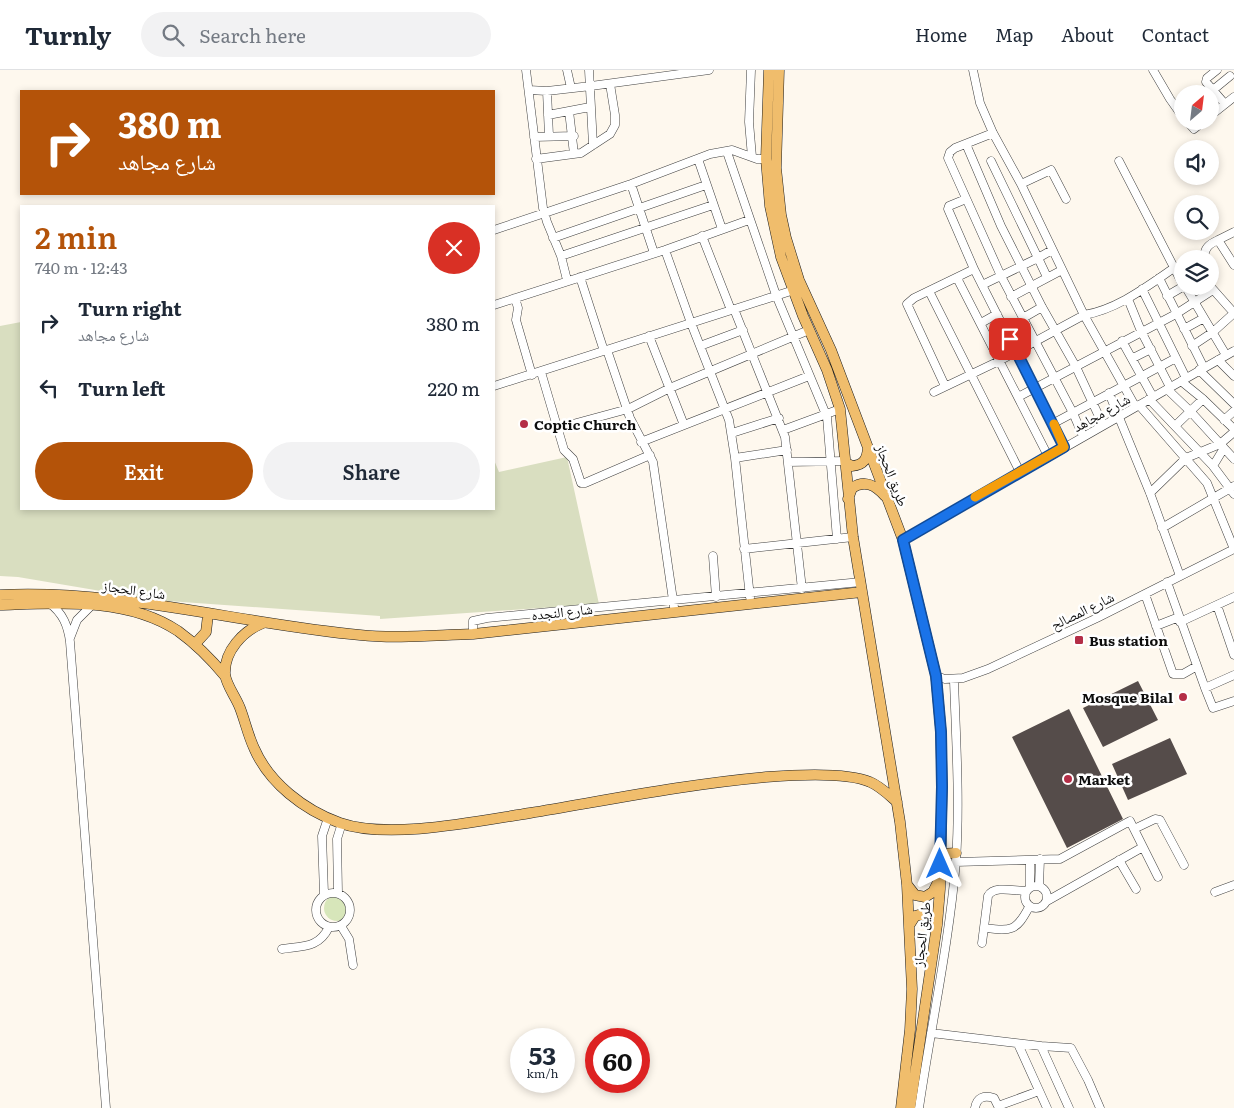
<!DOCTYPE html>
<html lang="en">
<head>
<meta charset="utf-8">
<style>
  :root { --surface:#fff; --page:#f2f2f3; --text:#1f2937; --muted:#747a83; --line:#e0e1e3; --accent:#b45309 }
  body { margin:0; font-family:Literata,"Noto Naskh Arabic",serif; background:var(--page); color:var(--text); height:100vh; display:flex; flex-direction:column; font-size:19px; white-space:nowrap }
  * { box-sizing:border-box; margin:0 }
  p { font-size:16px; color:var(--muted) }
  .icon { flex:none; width:28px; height:28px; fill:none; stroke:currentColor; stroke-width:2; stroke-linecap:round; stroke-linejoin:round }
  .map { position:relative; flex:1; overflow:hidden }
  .panel { position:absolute; left:20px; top:135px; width:475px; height:305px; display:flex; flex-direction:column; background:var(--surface); border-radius:0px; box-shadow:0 2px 8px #0003 }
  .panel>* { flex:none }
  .hud { position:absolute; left:20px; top:20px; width:475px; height:105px; border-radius:0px; box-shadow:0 2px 8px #0003; background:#b45309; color:#fff; overflow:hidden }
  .needle { width:32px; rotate:28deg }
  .fabs { position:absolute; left:1174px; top:15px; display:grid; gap:10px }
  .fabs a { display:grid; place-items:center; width:45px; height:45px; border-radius:50%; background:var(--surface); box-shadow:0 2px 8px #0003; font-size:25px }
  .speed { position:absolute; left:510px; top:958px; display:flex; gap:10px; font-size:25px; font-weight:700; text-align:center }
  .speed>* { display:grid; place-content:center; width:65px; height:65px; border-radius:50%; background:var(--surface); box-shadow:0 2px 8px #0003; line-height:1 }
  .speed small { font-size:12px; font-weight:400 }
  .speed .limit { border:8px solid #d22; background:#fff; color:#111 }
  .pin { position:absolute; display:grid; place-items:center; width:42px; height:42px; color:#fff; margin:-21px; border-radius:10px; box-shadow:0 2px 8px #0006 }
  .me { position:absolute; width:55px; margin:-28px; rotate:0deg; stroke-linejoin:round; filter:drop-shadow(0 0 4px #0008) }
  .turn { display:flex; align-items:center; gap:18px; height:105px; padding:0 15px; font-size:22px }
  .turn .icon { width:65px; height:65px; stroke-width:2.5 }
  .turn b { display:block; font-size:35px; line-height:42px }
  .round { display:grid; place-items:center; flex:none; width:52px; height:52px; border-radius:26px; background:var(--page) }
  .head { display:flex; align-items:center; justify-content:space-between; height:85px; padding:0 15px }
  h1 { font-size:30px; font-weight:600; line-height:38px; color:var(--accent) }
  .primary-button { display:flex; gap:10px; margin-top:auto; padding:10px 15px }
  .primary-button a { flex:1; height:58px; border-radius:30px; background:var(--accent); color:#fff; font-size:20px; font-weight:600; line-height:58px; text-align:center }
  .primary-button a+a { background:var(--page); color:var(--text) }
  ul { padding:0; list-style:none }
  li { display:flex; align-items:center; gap:15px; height:65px; padding:0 15px }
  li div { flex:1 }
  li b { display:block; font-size:19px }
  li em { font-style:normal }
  header { display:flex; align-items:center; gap:30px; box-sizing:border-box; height:70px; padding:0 25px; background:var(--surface); border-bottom:1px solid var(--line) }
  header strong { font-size:24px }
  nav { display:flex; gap:28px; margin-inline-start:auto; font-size:18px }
  .search { width:350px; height:45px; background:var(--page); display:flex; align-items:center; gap:12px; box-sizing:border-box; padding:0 18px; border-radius:28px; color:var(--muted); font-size:19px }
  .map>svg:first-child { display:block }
  .green { fill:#d7e6ba }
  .cemetery { fill:#d9dec0 }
  .building { fill:#554c4a }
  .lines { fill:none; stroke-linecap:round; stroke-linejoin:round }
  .minor-casing { stroke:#404040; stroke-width:9 }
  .major-casing { stroke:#1e1e1e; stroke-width:11 }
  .minor { stroke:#fff; stroke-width:8 }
  .major { stroke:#f0bd6c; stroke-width:10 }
  .route-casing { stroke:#114b97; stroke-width:12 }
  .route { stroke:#1a73e8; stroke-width:9 }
  .slow { stroke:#f59e0b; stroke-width:9 }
  .poi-dot { fill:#b42e47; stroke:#fff; stroke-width:2 }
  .labels { text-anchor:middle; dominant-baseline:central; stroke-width:5; stroke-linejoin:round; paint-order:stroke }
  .street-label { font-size:14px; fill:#0d0d0d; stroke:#fff }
  .poi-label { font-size:14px; font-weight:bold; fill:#0d0d0d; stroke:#fff; text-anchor:start }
</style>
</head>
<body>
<header>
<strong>Turnly</strong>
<div class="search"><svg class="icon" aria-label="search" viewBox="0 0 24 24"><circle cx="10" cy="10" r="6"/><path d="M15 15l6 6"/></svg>Search here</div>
<nav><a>Home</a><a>Map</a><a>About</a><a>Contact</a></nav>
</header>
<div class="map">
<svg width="1234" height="1038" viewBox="0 0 1234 1038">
  <rect width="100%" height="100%" fill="#fef8ee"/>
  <!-- green -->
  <path class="green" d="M324 838a13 13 0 1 1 26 0a13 13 0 1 1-26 0Z"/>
  <!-- cemetery -->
  <path class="cemetery" d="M21 252V439H494V390L499 402 567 387 599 534 380 549V546L154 530 18 507 0 506V256Z"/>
  <!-- building -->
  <path class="building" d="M1138 611 1158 650 1103 677 1083 638Z
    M1069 639 1123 749 1067 778 1012 667Z
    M1170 668 1187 704 1128 730 1112 694Z"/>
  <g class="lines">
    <!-- minor casing -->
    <g class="minor-casing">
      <path id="minor" d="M526 0 543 138 547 152 561 186 567 210
        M567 0 571 18
        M589 0 593 75
        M751 0 749 52 752 87
        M973 0 980 33 993 63 1021 114 1084 245 1135 336
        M1153 0 1170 29 1182 46
        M1217 0 1207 8 1206 12 1225 34
        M529 20 547 21 591 16 709 0
        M1213 20 1230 6
        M547 21 549 66
        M569 41 574 84
        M548 45 590 37
        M1210 46 1234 27
        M1187 51 1194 59 1204 51
        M993 63 955 78 950 82 948 88 1001 206 1073 343 1083 366
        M534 67 574 66
        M966 74 1001 156 1042 237 1076 297 1103 355
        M727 82 776 225 827 347 837 469
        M536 89 581 83 610 64 615 55V45L610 14
        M698 89 722 159
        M991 91 1038 188 1052 180
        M1119 91 1182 213
        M631 114 654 183
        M1021 114 1051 100 1066 129
        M966 129 949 136 948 139 974 199 1064 377
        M494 160 631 114 710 84 732 80 757 89H766
        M1234 162 1218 170 1234 195
        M702 166 731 240
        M553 168 706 115
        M665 180 691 253 729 350 735 388 750 527
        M561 186 713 135
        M1204 189C1204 178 1209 174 1218 170
        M580 207 604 281
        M957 208 1048 386
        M1159 208 1204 298
        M982 215 1038 188 1047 207
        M1185 216 1226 285
        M1210 216 1234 243
        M1142 219 1186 308
        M929 221 1020 402
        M1167 226 1184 216
        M1011 227 1062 200
        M515 228 518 238 516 250 532 305
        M1128 229 1141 261 1170 317
        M494 235 665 180 749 150
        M734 239 785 367 802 519
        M1023 248 1042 237
        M981 253 997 244
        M1184 259 1204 248
        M649 266 684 355
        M1122 271 1153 327
        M700 276 743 260
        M1192 276 1213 262 1234 243
        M607 280 630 348 653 392 674 537
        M1133 288 1151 279
        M1218 290 1234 306
        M1199 300 1234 334
        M541 302 564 380 573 389 581 413H585L650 385
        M1181 311 1203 329 1234 359
        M494 316 794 220
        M945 316 907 234 914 228 974 199
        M1167 319 1191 342 1234 389
        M934 322 999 291 1084 245C1118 239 1146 217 1174 198
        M1109 323 1150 423 1180 506
        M1018 327 1176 244 1213 220
        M1149 329 1213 396 1234 424
        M1139 335 1207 413 1234 479
        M1224 350 1234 341
        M1054 353 1176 288
        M1175 356 1203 329
        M558 358 628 339 670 318 809 260
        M783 360 840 339
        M732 363 779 348
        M641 372 809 306
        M735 388 787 380
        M788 392 846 391
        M1213 396 1224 378
        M1150 423 1186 388 1220 374 1234 362
        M1162 458 1234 416
        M903 470 1234 281
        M744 479 853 467
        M713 486 716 527
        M1167 512 1205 618 1234 605
        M1145 524 1173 604H1183L1197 596
        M49 533C63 543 68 556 70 572L106 1038
        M1217 535 1234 585
        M1180 552 1234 527
        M1156 556 1179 547
        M473 564V551L487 548 861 512
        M70 568 77 550 92 535
        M936 606 945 609 963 608 988 599 1097 548 1234 479
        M1205 618 1213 638 1234 631
        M1134 759 1155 749 1160 750 1184 795
        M1030 790V817
        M1119 790 1136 819
        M956 792 1060 789 1130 751 1158 807
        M1025 827a11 11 0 1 1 22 0a11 11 0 1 1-22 0Z
        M1039 816 1040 789
        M1215 822 1234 815
        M316 840a17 17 0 1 1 34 0a17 17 0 1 1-34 0Z
        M338 823 337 769 342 753
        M324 824 322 766 328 748
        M1047 831 1143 777
        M341 856 349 869 353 895
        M984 858C1011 861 1016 862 1029 837
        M982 873 988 826C994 815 1014 821 1026 821
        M282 879C303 876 319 878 329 857
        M931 963 1041 976 1069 1038
        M1018 974 1047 1038
        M1041 976 1071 978 1088 1010 1100 1038
        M919 1038C931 956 949 874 956 791 960 731 956 670 954 610
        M975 1038C977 1027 984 1025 994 1028L998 1036 1039 1021"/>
    </g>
    <!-- major casing -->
    <g class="major-casing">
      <path id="major" d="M769 0 766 89 770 136 781 187 803 246 827 300 840 339 853 467 900 752 907 815 912 919 910 960 901 1038
        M779 0 776 98 781 145 786 168 799 210 831 280 903 470 936 606 941 662 942 717 940 819 937 855 910 1038
        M846 393 852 396C864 395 867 389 868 378
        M848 429 852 418C865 409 876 416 885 426
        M0 525C122 519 240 554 360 565 397 569 436 565 473 564L862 522
        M0 535C58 533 127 527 178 561 196 574 211 589 225 606
        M263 553C243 561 224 581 225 604 226 615 236 627 240 638 245 651 248 665 254 678 269 713 304 740 340 753 389 770 478 751 530 743 608 730 687 714 766 707 792 705 847 702 870 712 880 716 889 725 897 732
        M195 574 206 562 208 545
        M940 784 956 783
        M908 816 915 825 925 827 933 822 938 812
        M910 854 915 846C925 843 932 846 937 855"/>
    </g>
    <!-- minor -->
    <use href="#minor" class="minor"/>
    <!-- major -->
    <use href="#major" class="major"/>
  </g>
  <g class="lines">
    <!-- route casing -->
    <g class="route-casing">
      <path id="route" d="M940 794 942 717 941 662 936 606 903 470 1064 377 1010 269"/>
    </g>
    <!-- route -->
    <use href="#route" class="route"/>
    <!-- slow -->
    <path class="slow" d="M975 427 1064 377 1054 354"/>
  </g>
  <!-- markers -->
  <g class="poi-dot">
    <circle cx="524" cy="354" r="5"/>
    <rect x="1074" y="565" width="10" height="10" rx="2.5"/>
    <circle cx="1183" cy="627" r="5"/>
    <circle cx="1068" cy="709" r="5"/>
  </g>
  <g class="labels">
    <!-- street labels -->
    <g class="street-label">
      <text transform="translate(1101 342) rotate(-29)">شارع مجاهد</text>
      <text transform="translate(893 405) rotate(69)">طريق الحجاز</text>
      <text transform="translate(134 519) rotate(8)">شارع الحجاز</text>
      <text transform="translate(1082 540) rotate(-26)">شارع المصالح</text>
      <text transform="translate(562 541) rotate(-6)">شارع النجده</text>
      <text transform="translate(921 864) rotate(-83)">طريق الحجاز</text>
    </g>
    <!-- poi labels -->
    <g class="poi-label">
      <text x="534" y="354">Coptic Church</text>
      <text x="1089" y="570">Bus station</text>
      <text x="1173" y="627" text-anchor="end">Mosque Bilal</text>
      <text x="1078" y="709">Market</text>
    </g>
  </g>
</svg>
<div class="fabs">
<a><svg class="needle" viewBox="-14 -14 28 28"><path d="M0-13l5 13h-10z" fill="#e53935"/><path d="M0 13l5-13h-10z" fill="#747a83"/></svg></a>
<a><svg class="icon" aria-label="sound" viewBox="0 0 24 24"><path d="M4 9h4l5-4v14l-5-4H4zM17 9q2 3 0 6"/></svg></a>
<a><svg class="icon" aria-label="search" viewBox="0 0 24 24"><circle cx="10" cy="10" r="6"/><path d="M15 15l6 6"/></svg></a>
<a><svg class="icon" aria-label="layers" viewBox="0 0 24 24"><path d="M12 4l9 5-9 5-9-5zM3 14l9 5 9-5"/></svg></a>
</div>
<div class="speed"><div>53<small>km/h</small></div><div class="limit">60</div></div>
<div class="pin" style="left:1010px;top:269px;background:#d93025"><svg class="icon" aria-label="arrive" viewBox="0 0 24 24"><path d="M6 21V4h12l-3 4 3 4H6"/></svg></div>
<svg class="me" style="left:940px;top:794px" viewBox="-20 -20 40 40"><path d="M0-17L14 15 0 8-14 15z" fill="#1a73e8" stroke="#fff" stroke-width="4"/></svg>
<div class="hud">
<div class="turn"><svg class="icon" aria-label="right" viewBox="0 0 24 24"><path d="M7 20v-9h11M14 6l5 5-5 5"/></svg><div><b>380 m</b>شارع مجاهد</div></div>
</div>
<section class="panel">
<div class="head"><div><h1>2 min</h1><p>740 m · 12:43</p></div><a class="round" style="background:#d93025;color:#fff"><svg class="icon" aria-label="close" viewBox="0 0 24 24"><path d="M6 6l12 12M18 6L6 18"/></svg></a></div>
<ul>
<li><svg class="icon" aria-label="right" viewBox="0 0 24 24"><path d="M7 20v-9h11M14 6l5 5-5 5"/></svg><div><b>Turn right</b><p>شارع مجاهد</p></div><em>380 m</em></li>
<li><svg class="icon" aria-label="left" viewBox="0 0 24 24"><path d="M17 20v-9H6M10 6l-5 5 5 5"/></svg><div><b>Turn left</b></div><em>220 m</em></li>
</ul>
<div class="primary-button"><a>Exit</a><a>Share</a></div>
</section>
</div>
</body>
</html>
